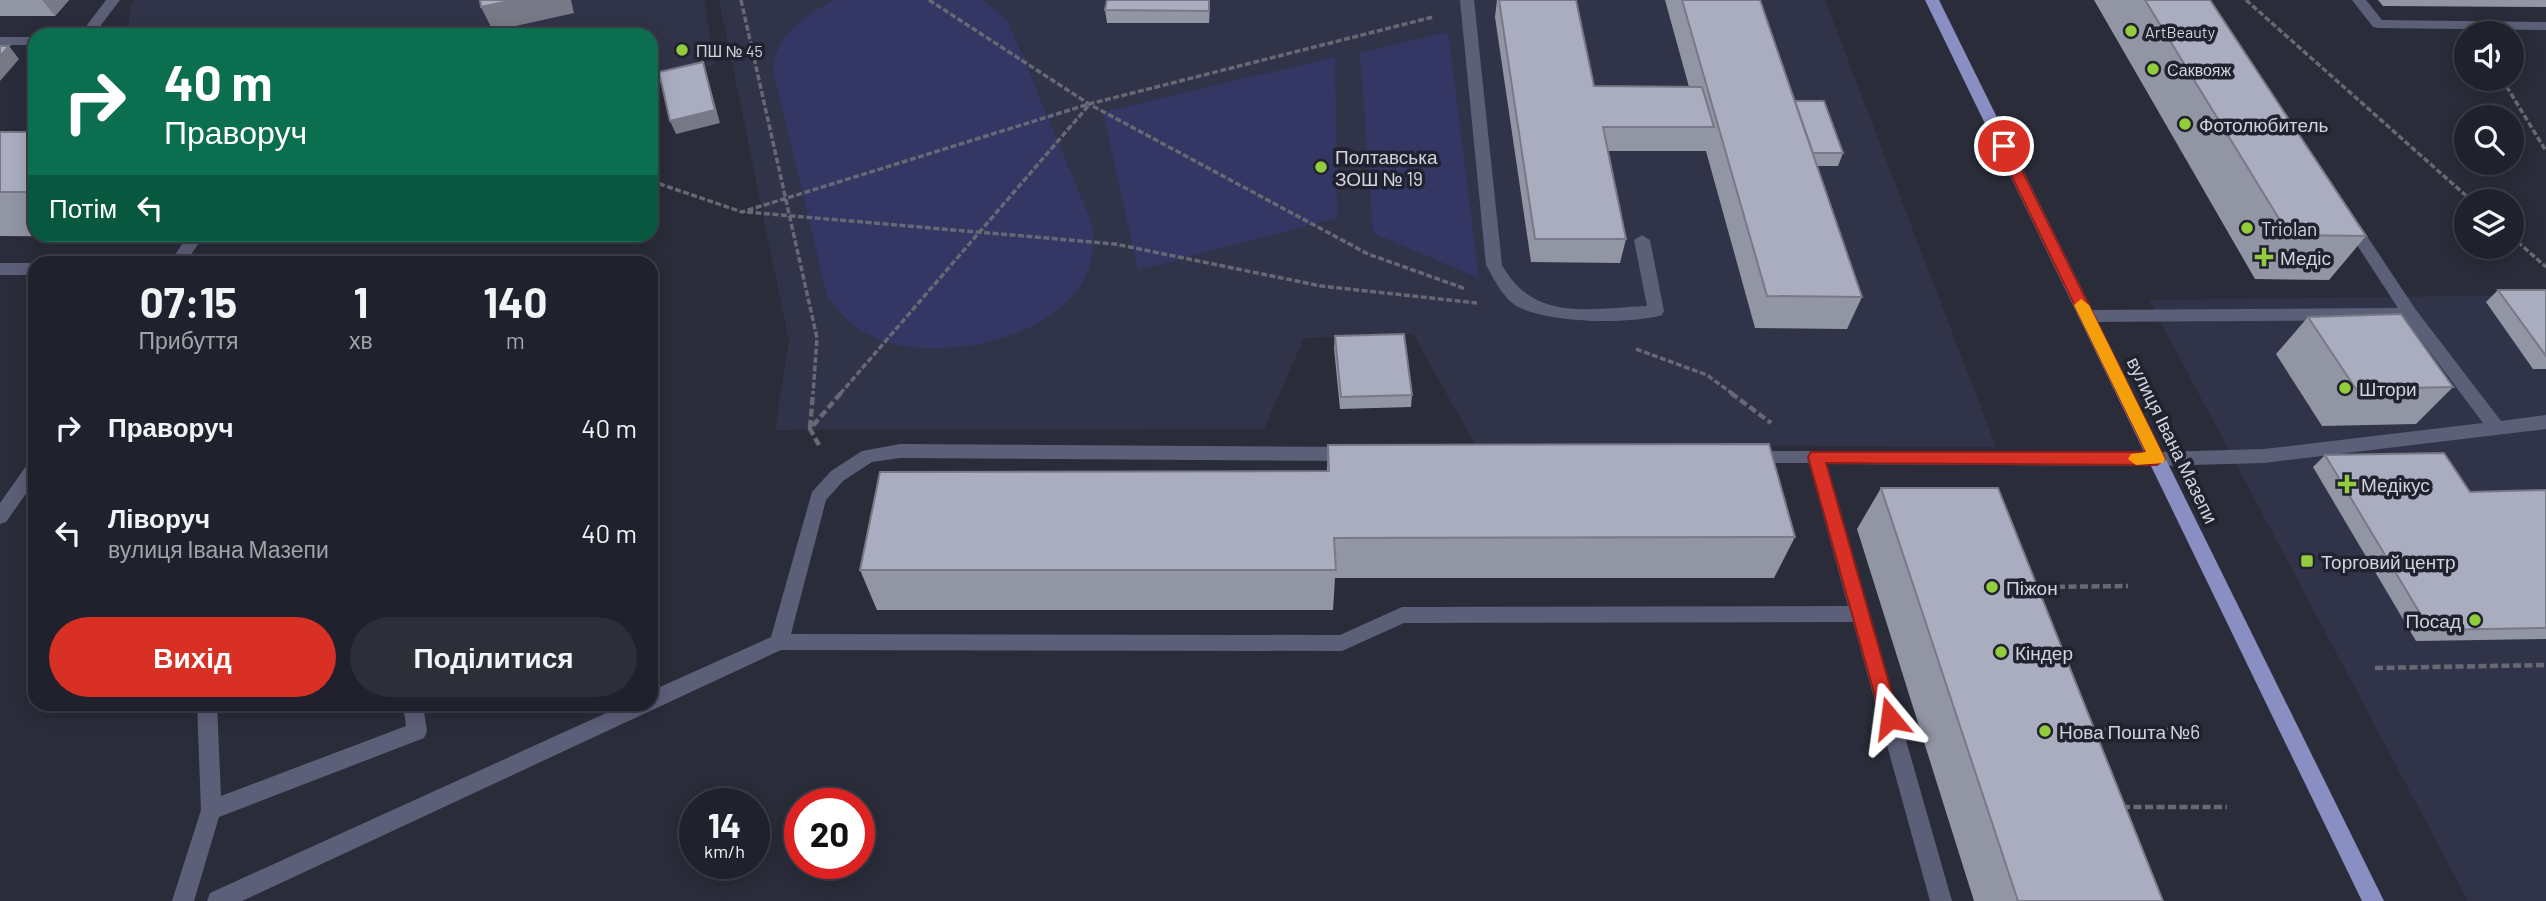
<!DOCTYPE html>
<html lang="uk">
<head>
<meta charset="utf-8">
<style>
  :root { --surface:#20212c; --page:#2d2e38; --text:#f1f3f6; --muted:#a2a3a9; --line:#3d3e48; --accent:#d93025 }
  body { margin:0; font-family:Barlow,sans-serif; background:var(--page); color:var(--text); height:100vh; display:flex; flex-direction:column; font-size:26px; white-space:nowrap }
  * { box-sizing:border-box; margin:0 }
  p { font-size:23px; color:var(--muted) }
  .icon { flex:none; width:38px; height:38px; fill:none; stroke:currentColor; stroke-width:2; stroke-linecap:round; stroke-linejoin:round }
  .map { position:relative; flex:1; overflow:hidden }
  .drawer { position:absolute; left:28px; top:256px; width:630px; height:455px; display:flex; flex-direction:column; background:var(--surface); border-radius:21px; box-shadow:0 4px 18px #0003,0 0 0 2px var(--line) }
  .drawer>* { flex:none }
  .top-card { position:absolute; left:28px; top:28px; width:630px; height:214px; border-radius:21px; box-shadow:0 4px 18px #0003,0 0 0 2px var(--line); background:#0b6e4f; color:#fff; overflow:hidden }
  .tools { position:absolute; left:2454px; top:21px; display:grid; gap:14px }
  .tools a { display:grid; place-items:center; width:70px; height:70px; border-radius:50%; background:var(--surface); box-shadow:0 4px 18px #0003,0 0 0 2px var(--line); font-size:35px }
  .speed { position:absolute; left:679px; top:788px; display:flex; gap:14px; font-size:35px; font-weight:700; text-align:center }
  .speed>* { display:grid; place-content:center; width:91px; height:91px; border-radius:50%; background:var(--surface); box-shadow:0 4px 18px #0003,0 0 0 2px var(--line); line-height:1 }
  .speed small { font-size:18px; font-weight:400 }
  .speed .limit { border:10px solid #d22; background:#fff; color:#111 }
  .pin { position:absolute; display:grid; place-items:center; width:60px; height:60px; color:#fff; margin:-30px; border:4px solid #fff; border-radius:50%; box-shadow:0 2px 7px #0007 }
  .me { position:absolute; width:77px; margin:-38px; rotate:344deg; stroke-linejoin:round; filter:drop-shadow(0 0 5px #0008) }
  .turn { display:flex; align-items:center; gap:24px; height:147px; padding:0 21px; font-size:32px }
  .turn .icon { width:91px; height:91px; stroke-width:2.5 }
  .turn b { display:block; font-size:49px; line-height:60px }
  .then { display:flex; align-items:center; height:66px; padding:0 21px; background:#0003; gap:14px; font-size:26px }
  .eta { display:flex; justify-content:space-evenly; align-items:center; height:119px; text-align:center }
  .eta b { font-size:42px; font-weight:700; line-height:49px }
  .cta { display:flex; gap:14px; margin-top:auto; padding:14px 21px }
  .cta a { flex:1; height:80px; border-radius:42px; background:var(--accent); color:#fff; font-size:28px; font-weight:700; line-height:80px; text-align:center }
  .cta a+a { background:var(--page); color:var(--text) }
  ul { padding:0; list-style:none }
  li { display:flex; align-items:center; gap:21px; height:105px; padding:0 21px }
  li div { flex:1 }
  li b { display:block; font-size:26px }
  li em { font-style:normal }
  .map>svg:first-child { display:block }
  .built { fill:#313448 }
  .green { fill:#343764 }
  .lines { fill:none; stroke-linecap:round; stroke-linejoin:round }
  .path-far1 { stroke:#666874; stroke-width:3.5; stroke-dasharray:6 2.5; stroke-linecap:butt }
  .path { stroke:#666874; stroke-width:4.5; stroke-dasharray:8 3.5; stroke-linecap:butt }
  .minor { fill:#5c5f78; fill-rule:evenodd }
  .major { fill:#898fc2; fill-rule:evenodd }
  .wall { fill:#9295a4 }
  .shaded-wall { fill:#777986 }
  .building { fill:#aaadbf; stroke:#777986; stroke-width:2 }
  .route { fill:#d93025; stroke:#8d1f18; stroke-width:2 }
  .slow { fill:#f59e0b }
  .poi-dot { fill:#93cc3d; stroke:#212230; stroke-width:2.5 }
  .labels { text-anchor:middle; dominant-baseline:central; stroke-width:7; stroke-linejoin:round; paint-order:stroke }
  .far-poi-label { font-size:16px; fill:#d2d4dd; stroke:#212230; text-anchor:start }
  .poi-label { font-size:19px; fill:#d2d4dd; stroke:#212230; text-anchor:start }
  .street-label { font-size:19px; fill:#d2d4dd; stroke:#212230 }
</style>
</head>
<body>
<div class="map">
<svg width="2546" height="901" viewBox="0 0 2546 901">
  <rect width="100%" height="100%" fill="#2a2c3a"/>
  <!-- built -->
  <path class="built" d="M134 0H704L715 65 651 79V35H134L129 31V13Z
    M719 0H1825L1996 447 1475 444 1413 334 1304 338 1264 429 775 430 789 341Z
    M2546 295V901H2468L2149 300Z"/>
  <!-- green -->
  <path class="green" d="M835 0H983L1007 20 1091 221C1115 326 954 369 879 339 856 330 840 315 827 295L773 70C776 35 806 14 835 0Z
    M1448 32 1479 278 1373 233 1360 53Z
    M1335 57 1337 218 1138 270 1103 112Z"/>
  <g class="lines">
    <!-- path-far1 -->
    <path class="path-far1" d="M741 0 817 338 813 394
      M929 0 1089 104 1368 254 1466 289
      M2246 0 2472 201
      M2502 79 2546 151
      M651 181 742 212 1089 104 1433 17
      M747 212 1115 244 1321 286 1477 303
      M2511 236 2546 267
      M1636 349 1707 375 1733 394
      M840 394 1089 105"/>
    <!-- path -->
    <path class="path" d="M1731 393 1771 423
      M810 428 813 393
      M819 445 810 429 841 393
      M2034 587 2128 586
      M2375 668 2546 665
      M2091 730H2192
      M2122 807H2227"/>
    <!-- minor -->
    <path class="minor" d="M106 0H120L101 25 100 35H86L87 25Z
      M1460 0H1474L1502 265C1534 323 1591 308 1647 306L1634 240 1642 235 1650 240 1664 311 1662 315C1629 325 1544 323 1515 305 1502 296 1494 279 1486 265Z
      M2352 0H2366L2382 20 2546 22V30L2378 28 2373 27Z
      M0 37H35V45H0Z
      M2350 217 2355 218 2416 310 2501 421 2546 415V429L2264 463 2157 466 1827 464 1952 901H1930L1853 622 1404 623 1342 651 781 650 242 901H207L210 893 626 704H651V691L771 637 812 492 831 471 862 451 900 444 1351 447 1357 449 1360 454 1357 459 1351 461 900 458 872 462 843 481 826 500 791 634 1340 635 1402 607 1848 606 1809 463H1750L1744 461 1741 456 1744 451 2157 452 2264 449 2483 423 2406 320 2087 322 2079 316 2087 310 2398 308 2342 222Z
      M189 234H205L186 262H170Z
      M0 263H35V275H0Z
      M35 460V481L6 522 0 524V503L29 462Z
      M197 704H217L221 796 406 726 403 704H423L427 731 424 738 219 817 194 901H172L201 810Z"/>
    <!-- major -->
    <path class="major" d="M1925 0H1939L2384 901H2362Z"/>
  </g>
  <!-- wall -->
  <path class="wall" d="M0 0H69L55 16H0Z
    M1210 0 1209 23H1107L1105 10Z
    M1497 0H1576L1594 86 1689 87 1665 0H1760L1795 101 1843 153 1838 166H1817L1862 297 1847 329 1755 328 1706 151H1608L1626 239 1620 263 1531 262 1495 17Z
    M2094 0H2210L2366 236 2329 280 2255 279Z
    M2378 0H2546V7L2383 6Z
    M0 132H35V234H135L133 237 0 236Z
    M2498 290H2546V369H2533L2486 302Z
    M2308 317 2453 387 2416 424 2322 426 2276 354Z
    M1335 336 1412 395 1411 407 1340 409 1334 348Z
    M1328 445 1795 537 1774 578H1335L1333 610H877L860 570 1327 471Z
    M2325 455 2470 492 2546 490V639L2416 641 2313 467Z
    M1881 488 2163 901H1974L1857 529Z"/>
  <!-- shaded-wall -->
  <path class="shaded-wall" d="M42 0H69L55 16Z
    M513 0H571L574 13 493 31 481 7Z
    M1209 0H1210L1209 23Z
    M9 46 19 59 0 81V56Z
    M703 62 707 75 720 123 676 134 670 121Z"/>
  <!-- building -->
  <path class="building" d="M480 0H513L481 7Z
    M1107 0H1209V11L1105 10Z
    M1499 0H1576L1594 86 1702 87 1714 127H1603L1626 239H1535Z
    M1682 0H1760L1862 297 1767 296Z
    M2145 0H2210L2366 236 2289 235Z
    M0 46H9L0 56Z
    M703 62 715 110 670 121 659 72Z
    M1795 101H1824L1843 153H1813Z
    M0 132H35V192H0Z
    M2498 290H2546V356Z
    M2401 314 2453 387 2356 389 2308 317Z
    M1404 334 1412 395 1341 397 1335 336Z
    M1769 444 1795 537 1334 538 1336 570H860L880 472 1329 471 1328 445Z
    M2444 453 2470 492 2546 490V628L2430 630 2325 455Z
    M1881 488H1998L2163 901H2018Z"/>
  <!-- route -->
  <path class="route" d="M2004 142 2010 146 2165 459 2157 465 1826 463 1899 718 1896 724 1890 727 1884 724 1881 718 1808 457 1811 452H2146L1997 146Z"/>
  <!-- slow -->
  <path class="slow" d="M2081 299 2089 305 2165 459 2163 463 2136 465 2128 459 2131 454 2146 452 2074 305Z"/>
  <!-- markers -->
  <g class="poi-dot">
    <circle cx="2131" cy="31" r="7"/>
    <circle cx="682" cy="50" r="7"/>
    <circle cx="2153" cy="69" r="7"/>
    <circle cx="2185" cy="124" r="7"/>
    <circle cx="1321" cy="167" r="7"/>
    <circle cx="2247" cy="228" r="7"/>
    <path d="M2260.5 246.5h7v7h7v7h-7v7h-7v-7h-7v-7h7z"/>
    <circle cx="2345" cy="388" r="7"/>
    <path d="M2343.5 473.5h7v7h7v7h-7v7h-7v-7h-7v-7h7z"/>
    <rect x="2300" y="554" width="14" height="14" rx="3.5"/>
    <circle cx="1992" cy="587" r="7"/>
    <circle cx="2475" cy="620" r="7"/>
    <circle cx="2001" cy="652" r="7"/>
    <circle cx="2045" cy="731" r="7"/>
  </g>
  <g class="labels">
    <!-- far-poi labels -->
    <g class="far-poi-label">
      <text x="2145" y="31">ArtBeauty</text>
      <text x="696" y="50">ПШ № 45</text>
      <text x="2167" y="69">Саквояж</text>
    </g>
    <!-- poi labels -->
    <g class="poi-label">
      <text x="2199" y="124">Фотолюбитель</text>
      <text x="1335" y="156">Полтавська<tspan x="1335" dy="22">ЗОШ № 19</tspan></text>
      <text x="2261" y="228">Triolan</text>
      <text x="2280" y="257">Медіс</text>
      <text x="2359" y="388">Штори</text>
      <text x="2361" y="484">Медікус</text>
      <text x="2321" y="561">Торговий центр</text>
      <text x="2006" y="587">Піжон</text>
      <text x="2461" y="620" text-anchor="end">Посад</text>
      <text x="2015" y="652">Кіндер</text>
      <text x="2059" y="731">Нова Пошта №6</text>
    </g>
    <!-- street labels -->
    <g class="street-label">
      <text transform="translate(2173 440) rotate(64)">вулиця Івана Мазепи</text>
    </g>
  </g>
</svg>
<div class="tools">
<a><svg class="icon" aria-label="sound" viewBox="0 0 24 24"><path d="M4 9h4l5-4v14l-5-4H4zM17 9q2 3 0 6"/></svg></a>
<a><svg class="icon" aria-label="search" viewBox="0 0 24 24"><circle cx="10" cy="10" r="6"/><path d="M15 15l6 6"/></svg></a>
<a><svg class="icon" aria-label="layers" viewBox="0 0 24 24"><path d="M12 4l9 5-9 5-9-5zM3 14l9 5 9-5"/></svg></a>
</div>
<div class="speed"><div>14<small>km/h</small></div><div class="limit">20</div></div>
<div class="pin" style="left:2004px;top:146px;background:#d93025"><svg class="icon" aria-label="arrive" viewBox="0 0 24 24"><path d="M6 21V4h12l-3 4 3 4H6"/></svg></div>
<svg class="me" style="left:1890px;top:718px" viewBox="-20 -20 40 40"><path d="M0-17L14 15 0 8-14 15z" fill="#d93025" stroke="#fff" stroke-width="4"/></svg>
<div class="top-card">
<div class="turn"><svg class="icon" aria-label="right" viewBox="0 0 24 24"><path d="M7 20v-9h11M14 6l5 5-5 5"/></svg><div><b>40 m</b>Праворуч</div></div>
<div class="then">Потім<svg class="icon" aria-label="left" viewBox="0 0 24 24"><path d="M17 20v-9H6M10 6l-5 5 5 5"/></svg></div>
</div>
<section class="drawer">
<div class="eta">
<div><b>07:15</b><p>Прибуття</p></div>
<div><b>1</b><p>хв</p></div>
<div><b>140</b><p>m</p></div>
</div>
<ul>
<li><svg class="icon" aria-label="right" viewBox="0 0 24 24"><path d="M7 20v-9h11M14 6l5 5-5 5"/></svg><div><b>Праворуч</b></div><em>40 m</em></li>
<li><svg class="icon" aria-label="left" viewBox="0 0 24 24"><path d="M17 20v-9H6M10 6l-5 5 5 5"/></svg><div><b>Ліворуч</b><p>вулиця Івана Мазепи</p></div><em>40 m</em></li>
</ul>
<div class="cta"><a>Вихід</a><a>Поділитися</a></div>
</section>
</div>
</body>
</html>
